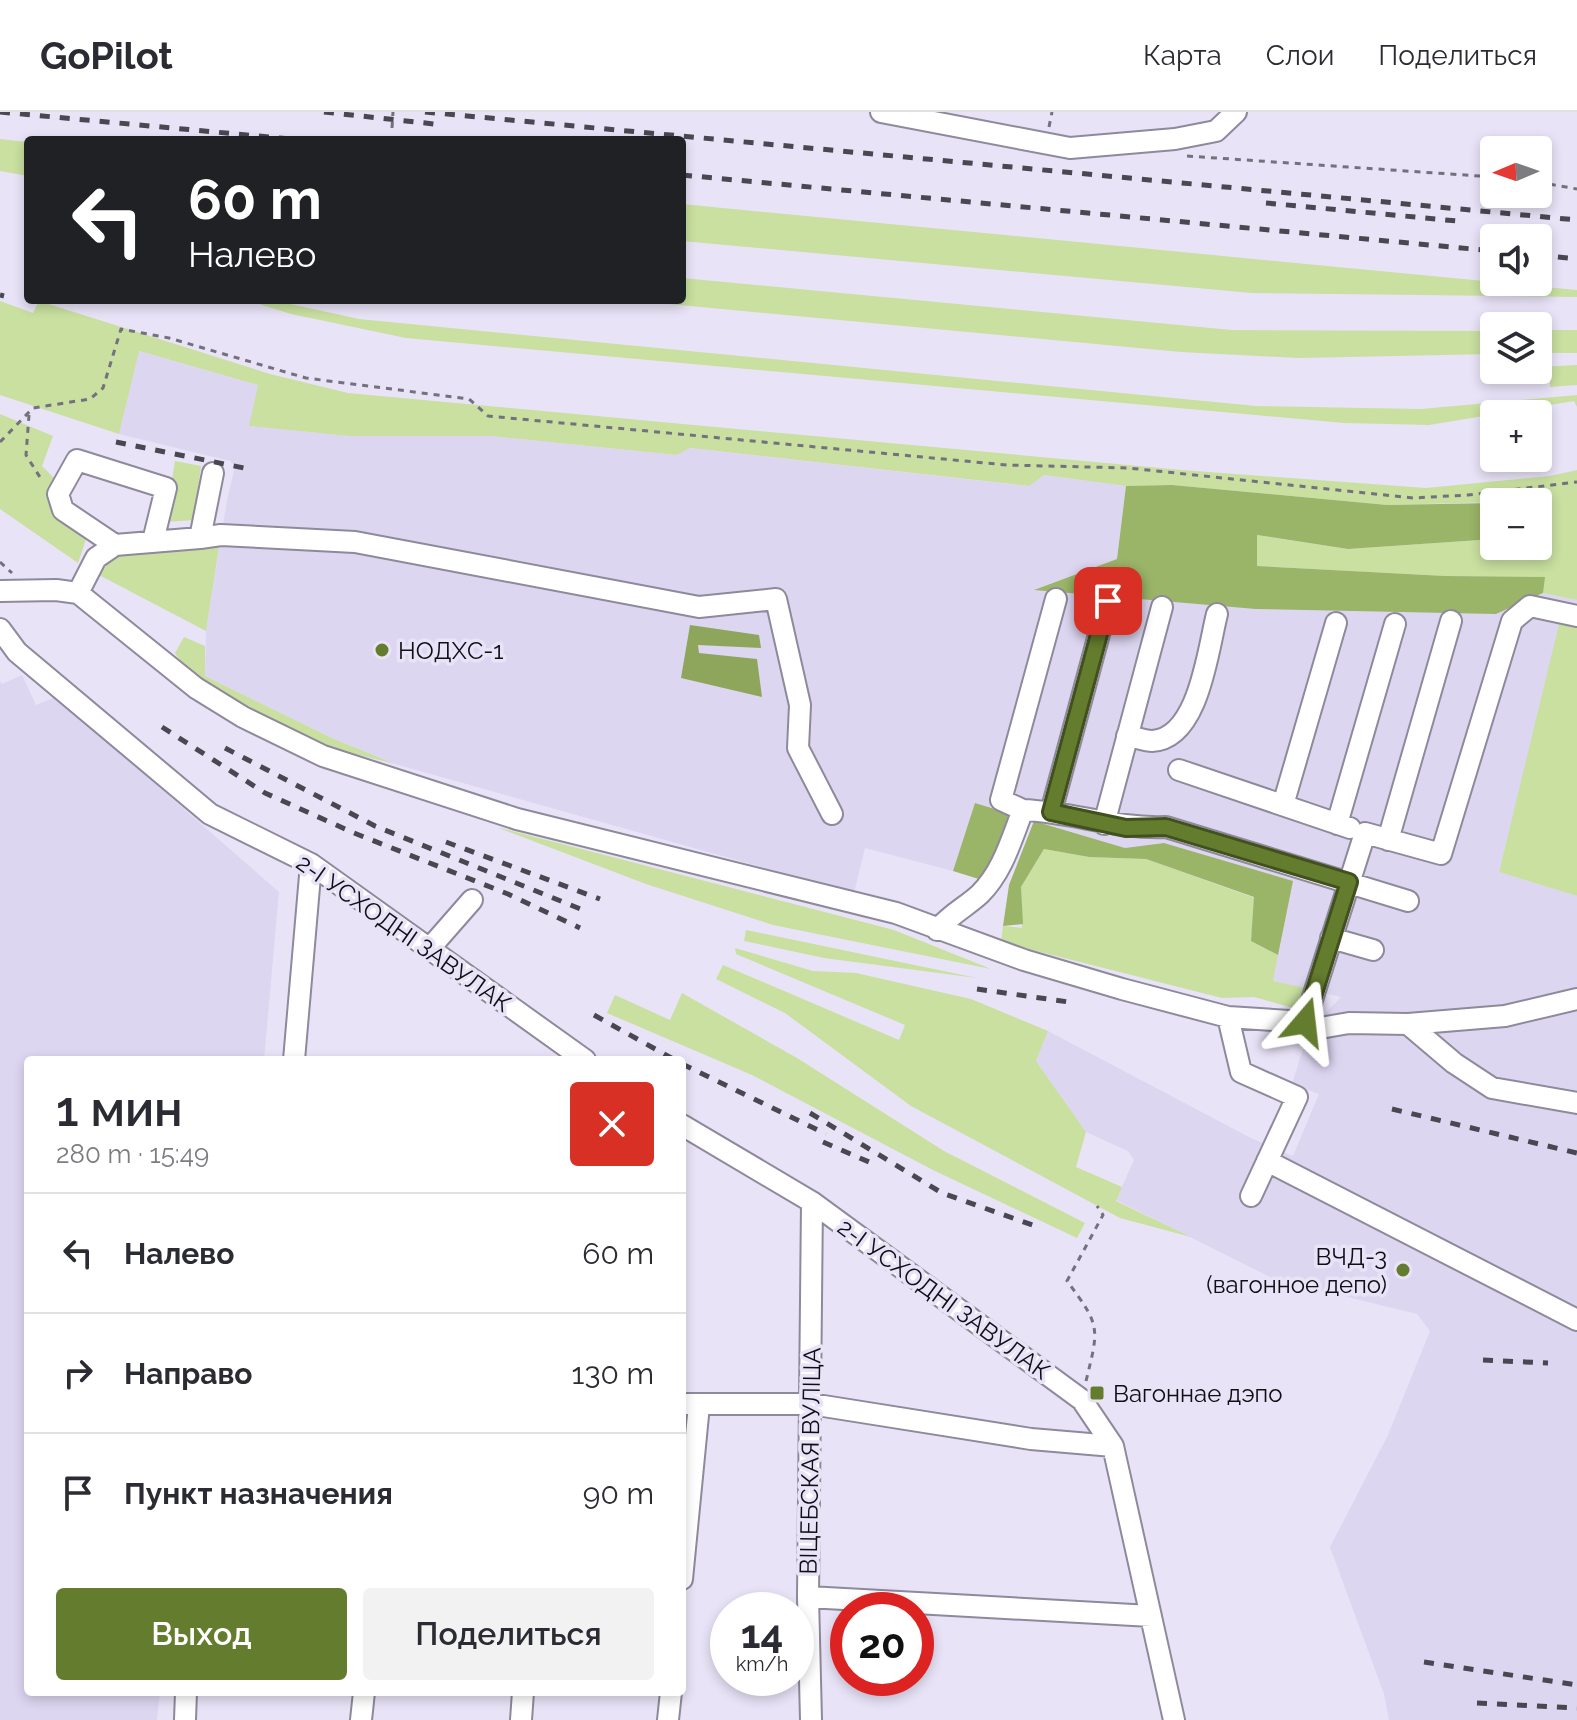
<!DOCTYPE html>
<html lang="ru">
<head>
<meta charset="utf-8">
<style>
  :root { --surface:#fff; --page:#f2f2f3; --text:#2b2b33; --muted:#7c7c81; --line:#e1e1e2; --accent:#647c2e }
  body { margin:0; font-family:Raleway,sans-serif; background:var(--page); color:var(--text); height:100vh; display:flex; flex-direction:column; font-size:30px; white-space:nowrap }
  * { box-sizing:border-box; margin:0 }
  p { font-size:26px; color:var(--muted) }
  .icon { flex:none; width:44px; height:44px; fill:none; stroke:currentColor; stroke-width:2; stroke-linecap:round; stroke-linejoin:round }
  .map { position:relative; flex:1; overflow:hidden }
  .side { position:absolute; left:24px; top:944px; width:662px; height:640px; display:flex; flex-direction:column; background:var(--surface); border-radius:8px; box-shadow:0 4px 12px #0003 }
  .side>* { flex:none }
  .banner { position:absolute; left:24px; top:24px; width:662px; height:168px; border-radius:8px; box-shadow:0 4px 12px #0003; background:#202124; color:#fff; overflow:hidden }
  .needle { width:52px; rotate:268deg }
  .controls { position:absolute; left:1480px; top:24px; display:grid; gap:16px }
  .controls a { display:grid; place-items:center; width:72px; height:72px; border-radius:8px; background:var(--surface); box-shadow:0 4px 12px #0003; font-size:40px }
  .speed { position:absolute; left:710px; top:1480px; display:flex; gap:16px; font-size:40px; font-weight:700; text-align:center }
  .speed>* { display:grid; place-content:center; width:104px; height:104px; border-radius:50%; background:var(--surface); box-shadow:0 4px 12px #0003; line-height:1 }
  .speed small { font-size:20px; font-weight:400 }
  .speed .limit { border:12px solid #d22; background:#fff; color:#111 }
  .pin { position:absolute; display:grid; place-items:center; width:68px; height:68px; color:#fff; margin:-34px; border-radius:16px; box-shadow:0 4px 12px #0006 }
  .me { position:absolute; width:88px; margin:-44px; rotate:17deg; stroke-linejoin:round; filter:drop-shadow(0 0 6px #0008) }
  .turn { display:flex; align-items:center; gap:28px; height:168px; padding:0 32px; font-size:36px }
  .turn .icon { width:104px; height:104px; stroke-width:2.5 }
  .turn b { display:block; font-size:56px; line-height:68px }
  .round { display:grid; place-items:center; flex:none; width:84px; height:84px; border-radius:8px; background:var(--page) }
  .headline { display:flex; align-items:center; justify-content:space-between; height:136px; padding:0 32px }
  h1 { font-size:48px; font-weight:600; line-height:60px }
  .action { display:flex; gap:16px; margin-top:auto; padding:16px 32px }
  .action a { flex:1; height:92px; border-radius:8px; background:var(--accent); color:#fff; font-size:32px; font-weight:600; line-height:92px; text-align:center }
  .action a+a { background:var(--page); color:var(--text) }
  ul { padding:0; list-style:none }
  li { display:flex; align-items:center; gap:24px; height:120px; padding:0 32px; border-top:2px solid var(--line) }
  li div { flex:1 }
  li b { display:block; font-size:30px }
  li em { font-style:normal }
  header { display:flex; align-items:center; gap:48px; box-sizing:border-box; height:112px; padding:0 40px; background:var(--surface); border-bottom:2px solid var(--line) }
  header strong { font-size:38px }
  nav { display:flex; gap:44px; margin-inline-start:auto; font-size:28px }
  .map>svg:first-child { display:block }
  .built { fill:#ddd6f1 }
  .green { fill:#c9e0a0 }
  .forest { fill:#9ab468 }
  .water { fill:#8da65b }
  .lines { fill:none; stroke-linecap:round; stroke-linejoin:round }
  .minor-casing { stroke:#8e899b; stroke-width:24 }
  .path { stroke:#74717e; stroke-width:3; stroke-dasharray:6 6; stroke-linecap:butt }
  .minor { stroke:#fff; stroke-width:20 }
  .rail { stroke:#494751; stroke-width:5; stroke-dasharray:10 10; stroke-linecap:butt }
  .route-casing { stroke:#41511e; stroke-width:20 }
  .route { stroke:#647c2e; stroke-width:14 }
  .poi-dot { fill:#647c2e; stroke:#e8e3f7; stroke-width:3 }
  .labels { text-anchor:middle; dominant-baseline:central; stroke-width:7; stroke-linejoin:round; paint-order:stroke }
  .poi-label { font-size:24px; fill:#100e15; stroke:#e8e3f7; text-anchor:start }
  .street-label { font-size:24px; fill:#100e15; stroke:#e8e3f7 }
</style>
</head>
<body>
<header>
<strong>GoPilot</strong>
<nav><a>Карта</a><a>Слои</a><a>Поделиться</a></nav>
</header>
<div class="map">
<svg width="1577" height="1608" viewBox="0 0 1577 1608">
  <rect width="100%" height="100%" fill="#e8e3f7"/>
  <!-- built -->
  <path class="built" d="M138 239 258 273 250 314 349 324H490L675 343 689 336 1028 374 1044 363 1126 374 1117 447 1036 477 1496 502 1543 481 1577 488V514L1561 508 1499 760 1577 784V1608H1389L1384 1582 1330 1435 1388 1323 1430 1219 1417 1202 1274 1167 1116 1088 1134 1048 1128 1039 1086 1020 1036 949 1048 919 1251 1026 1293 1044 1319 982 1292 972 1309 918 1341 885 1273 869 1292 769 1164 731 1125 736 976 691 953 759 865 736 854 781 395 652 334 627 205 564 206 519 227 388 235 355 230 349 119 322Z
    M22 563 36 593 56 585 279 780 264 948H28V1580H160L157 1608H0V569L2 572Z"/>
  <!-- green -->
  <path class="green" d="M0 27 28 30V64L0 59Z
    M682 92 1577 178V185L1252 181 682 129Z
    M682 166 1232 218 1494 219V242L1298 246 1181 240 626 188H682Z
    M246 188H272L359 207 1256 294 1421 297 1577 283V295L1574 289 1429 313 1344 311 406 226 291 202Z
    M0 189 33 201 39 189 270 262 348 281 1182 358 1426 376 1550 364 1577 358V488L1543 481 1544 465 1445 464 1257 454 1256 423 1348 437 1494 427V434H1538V389L1387 393 1172 373 1126 374 1044 363 1029 374 690 336 676 343 490 324H349L249 314 258 273 139 239 119 322 0 283Z
    M1538 218H1577V241H1538Z
    M1577 253V273L1550 275V265H1530L1531 258H1538V255Z
    M0 302 53 324 42 354 55 367 87 424 78 451 0 397Z
    M175 349 201 354 194 408 165 410Z
    M220 429 206 519 99 463 101 451 117 436Z
    M1560 508 1577 514V784L1499 760Z
    M184 525 205 534V564L334 627 395 652 312 631 187 561 175 541Z
    M496 715 894 818 991 857 773 813 646 772Z
    M1044 737 1089 745 1146 747 1255 786 1251 829 1278 843 1273 869 1306 876 1300 898 1254 885 1222 886 1001 830 1003 814 1022 816 1021 775Z
    M746 818 977 866 824 846 744 829Z
    M735 836 813 859 856 861 971 887 1048 919 1036 949 1086 1020 1076 1055 1122 1075 1116 1089 1191 1125 1120 1106 911 994 785 901 716 867 723 853 899 928 905 913 736 842Z
    M682 881 797 946 944 1039 1085 1111 1077 1126 933 1058 752 963 607 901 615 883 670 908Z"/>
  <!-- forest -->
  <path class="forest" d="M1172 373 1387 393 1494 391V427L1348 437 1257 423V454L1445 464 1545 465 1543 481 1496 502 1256 497 1034 478 1117 447 1126 374Z
    M975 691 1015 703 982 768 953 759Z
    M1034 709 1125 736 1164 731 1293 769 1278 843 1251 829 1254 785 1146 747 1089 745 1044 737 1021 775 1023 812 1003 814 1009 773Z"/>
  <!-- water -->
  <path class="water" d="M690 513 759 523 761 536 698 533 699 541 757 547 762 585 681 566Z"/>
  <g class="lines">
    <!-- minor casing -->
    <g class="minor-casing">
      <path id="minor" d="M881 0 1070 36 1175 27 1216 19 1236 0
        M200 426 221 423 355 430 699 495 776 487 800 593 798 636 832 702
        M115 433 63 398 58 382 77 348 166 376 153 429
        M0 479 56 478 78 481 196 576 243 605 323 644 517 707 896 801 1024 848 1122 877 1228 905 1305 910 1309 918 1349 911 1408 912 1454 951 1492 976 1577 991
        M78 481 96 446 115 433 200 426 213 361
        M0 517 17 540 210 702 311 752 585 948
        M1127 624C1135 625 1145 629 1152 629 1199 627 1208 537 1217 502
        M1179 658 1350 716
        M1283 693 1336 511
        M1023 698 1001 688 1056 487
        M1051 700 1108 489
        M1104 712 1162 495
        M1337 712 1395 512
        M1388 728 1451 509
        M937 818C952 801 966 795 980 782 1003 759 1011 728 1023 698 1074 700 1114 717 1166 715L1408 789
        M1331 826 1373 838
        M430 836 472 788
        M1228 905 1241 960 1297 985 1251 1084
        M1305 910 1365 721 1441 742 1512 509 1530 494 1577 504
        M1408 912 1505 904 1577 887
        M294 948 311 752
        M682 1013 812 1090 1082 1288 1113 1334 1174 1608
        M1267 1049 1577 1208
        M682 1292H811L1031 1327 1113 1334
        M682 1467 699 1293
        M808 1485 1151 1504
        M185 1608 186 1580
        M361 1608 364 1580
        M521 1608 523 1580
        M668 1608 671 1580
        M811 1608 808 1485 812 1090"/>
    </g>
    <!-- path -->
    <path class="path" d="M1049 15 1052 0
      M392 16 393 0
      M1187 44 1494 65
      M1538 70 1577 77
      M29 303 26 343 43 370
      M0 330 33 296 90 287 103 276 121 217 169 226 306 266 469 287 488 304 1007 353 1128 356 1413 386 1468 383 1577 370
      M0 450 12 461
      M1086 1269C1099 1216 1101 1214 1067 1169L1103 1103 1097 1094"/>
    <!-- minor -->
    <use href="#minor" class="minor"/>
    <!-- rail -->
    <path class="rail" d="M0 0 301 28
      M324 0 443 13
      M425 0 1577 108
      M682 63 1494 139
      M1266 91 1457 109
      M1538 143 1577 147
      M0 183 4 184
      M116 330 249 357
      M162 615 265 681 354 721 508 782 580 816
      M225 636 375 714 588 800
      M446 730 600 787
      M977 877 1076 891
      M594 903 675 948
      M682 952 826 1022
      M1392 997 1577 1041
      M810 1001 942 1081 1038 1115
      M823 1030 876 1053
      M1483 1248 1548 1251
      M1424 1550 1577 1573
      M1477 1591 1577 1596"/>
  </g>
  <g class="lines">
    <!-- route casing -->
    <g class="route-casing">
      <path id="route" d="M1108 489 1051 700 1126 716 1166 715 1349 770 1305 910"/>
    </g>
    <!-- route -->
    <use href="#route" class="route"/>
  </g>
  <!-- markers -->
  <g class="poi-dot">
    <circle cx="382" cy="538" r="8"/>
    <circle cx="1403" cy="1158" r="8"/>
    <rect x="1089" y="1273" width="16" height="16" rx="4"/>
  </g>
  <g class="labels">
    <!-- poi labels -->
    <g class="poi-label">
      <text x="398" y="538">НОДХС-1</text>
      <text x="1387" y="1144" text-anchor="end">ВЧД-3<tspan x="1387" dy="28">(вагонное депо)</tspan></text>
      <text x="1113" y="1281">Вагоннае дэпо</text>
    </g>
    <!-- street labels -->
    <g class="street-label">
      <text transform="translate(404 821) rotate(35)">2-І УСХОДНІ ЗАВУЛАК</text>
      <text transform="translate(944 1187) rotate(36)">2-І УСХОДНІ ЗАВУЛАК</text>
      <text transform="translate(810 1349) rotate(-89)">ВІЦЕБСКАЯ ВУЛІЦА</text>
    </g>
  </g>
</svg>
<div class="controls">
<a><svg class="needle" viewBox="-14 -14 28 28"><path d="M0-13l5 13h-10z" fill="#e53935"/><path d="M0 13l5-13h-10z" fill="#7c7c81"/></svg></a>
<a><svg class="icon" aria-label="sound" viewBox="0 0 24 24"><path d="M4 9h4l5-4v14l-5-4H4zM17 9q2 3 0 6"/></svg></a>
<a><svg class="icon" aria-label="layers" viewBox="0 0 24 24"><path d="M12 4l9 5-9 5-9-5zM3 14l9 5 9-5"/></svg></a>
<a>+</a>
<a>−</a>
</div>
<div class="speed"><div>14<small>km/h</small></div><div class="limit">20</div></div>
<div class="pin" style="left:1108px;top:489px;background:#d93025"><svg class="icon" aria-label="arrive" viewBox="0 0 24 24"><path d="M6 21V4h12l-3 4 3 4H6"/></svg></div>
<svg class="me" style="left:1305px;top:910px" viewBox="-20 -20 40 40"><path d="M0-17L14 15 0 8-14 15z" fill="#647c2e" stroke="#fff" stroke-width="4"/></svg>
<div class="banner">
<div class="turn"><svg class="icon" aria-label="left" viewBox="0 0 24 24"><path d="M17 20v-9H6M10 6l-5 5 5 5"/></svg><div><b>60 m</b>Налево</div></div>
</div>
<section class="side">
<div class="headline"><div><h1>1 мин</h1><p>280 m · 15:49</p></div><a class="round" style="background:#d93025;color:#fff"><svg class="icon" aria-label="close" viewBox="0 0 24 24"><path d="M6 6l12 12M18 6L6 18"/></svg></a></div>
<ul>
<li><svg class="icon" aria-label="left" viewBox="0 0 24 24"><path d="M17 20v-9H6M10 6l-5 5 5 5"/></svg><div><b>Налево</b></div><em>60 m</em></li>
<li><svg class="icon" aria-label="right" viewBox="0 0 24 24"><path d="M7 20v-9h11M14 6l5 5-5 5"/></svg><div><b>Направо</b></div><em>130 m</em></li>
<li><svg class="icon" aria-label="arrive" viewBox="0 0 24 24"><path d="M6 21V4h12l-3 4 3 4H6"/></svg><div><b>Пункт назначения</b></div><em>90 m</em></li>
</ul>
<div class="action"><a>Выход</a><a>Поделиться</a></div>
</section>
</div>
</body>
</html>
